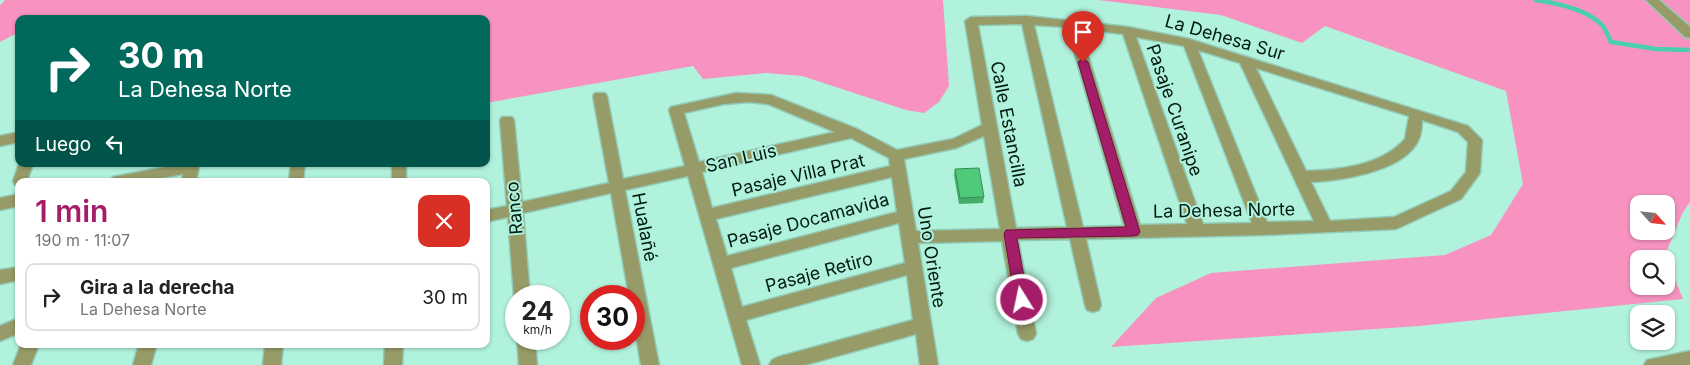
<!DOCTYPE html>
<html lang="es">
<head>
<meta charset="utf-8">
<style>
  :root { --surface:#fff; --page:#f2f2f2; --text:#222; --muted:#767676; --line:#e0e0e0; --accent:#a31d69 }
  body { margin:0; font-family:Inter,sans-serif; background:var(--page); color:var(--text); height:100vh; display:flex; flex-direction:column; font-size:19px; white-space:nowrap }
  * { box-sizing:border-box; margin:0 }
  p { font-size:16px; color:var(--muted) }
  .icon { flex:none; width:28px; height:28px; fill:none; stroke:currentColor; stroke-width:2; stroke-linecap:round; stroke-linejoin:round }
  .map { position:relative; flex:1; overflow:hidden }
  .details { position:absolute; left:15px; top:178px; width:475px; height:170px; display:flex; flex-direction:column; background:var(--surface); border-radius:10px; box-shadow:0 1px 4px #0004 }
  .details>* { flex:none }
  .top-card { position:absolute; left:15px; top:15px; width:475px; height:152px; border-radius:10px; box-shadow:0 1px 4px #0004; background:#00695c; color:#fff; overflow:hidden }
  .needle { width:32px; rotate:117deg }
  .buttons { position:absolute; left:1630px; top:195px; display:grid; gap:10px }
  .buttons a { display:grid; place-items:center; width:45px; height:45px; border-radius:10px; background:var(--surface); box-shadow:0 1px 4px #0004; font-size:25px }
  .speed { position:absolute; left:505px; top:285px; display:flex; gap:10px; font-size:25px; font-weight:700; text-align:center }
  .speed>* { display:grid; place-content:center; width:65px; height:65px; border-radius:50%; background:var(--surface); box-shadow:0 1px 4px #0004; line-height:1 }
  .speed small { font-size:12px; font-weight:400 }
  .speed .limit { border:8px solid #d22; background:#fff; color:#111 }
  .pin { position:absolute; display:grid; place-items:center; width:42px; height:42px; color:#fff; margin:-51px -21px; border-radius:50% 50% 50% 0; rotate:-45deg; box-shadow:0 0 5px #0007 }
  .pin .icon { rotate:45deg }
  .me { position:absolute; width:55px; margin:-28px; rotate:350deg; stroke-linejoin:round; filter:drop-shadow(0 0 4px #0008) }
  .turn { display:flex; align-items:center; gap:18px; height:105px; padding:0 20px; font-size:22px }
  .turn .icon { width:65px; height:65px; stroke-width:2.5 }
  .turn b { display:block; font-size:35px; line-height:42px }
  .then { display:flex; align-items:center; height:48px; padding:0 20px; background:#0003; gap:10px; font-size:19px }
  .round { display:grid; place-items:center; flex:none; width:52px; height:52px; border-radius:10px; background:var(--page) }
  .head { display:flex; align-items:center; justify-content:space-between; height:85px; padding:0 20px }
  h1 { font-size:30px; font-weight:600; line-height:38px; color:var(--accent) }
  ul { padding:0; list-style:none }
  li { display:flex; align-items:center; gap:15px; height:68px; margin:0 10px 8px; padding:0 10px; border:2px solid var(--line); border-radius:10px }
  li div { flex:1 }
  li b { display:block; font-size:19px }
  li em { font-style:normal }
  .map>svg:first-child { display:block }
  .green { fill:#f893c1; fill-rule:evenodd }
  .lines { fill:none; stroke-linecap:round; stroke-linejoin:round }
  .stream { stroke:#49cfac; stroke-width:4.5 }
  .minor-casing { stroke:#92cbb8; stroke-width:3 }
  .minor { fill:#979b67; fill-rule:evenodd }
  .wall { fill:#44ae69 }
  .building { fill:#4fca7a; stroke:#378d55 }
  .route { fill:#a31d69; stroke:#6a1344 }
  .labels { text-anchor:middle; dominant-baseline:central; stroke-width:4; stroke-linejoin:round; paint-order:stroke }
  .street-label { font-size:18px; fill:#021b14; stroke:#b1f2dc }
</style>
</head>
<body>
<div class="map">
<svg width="1690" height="365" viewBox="0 0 1690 365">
  <rect width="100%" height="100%" fill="#b1f2dc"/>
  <!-- green -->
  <path class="green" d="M5 0H943L949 86 939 102 924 113 906 110 802 76 766 73 703 79 693 66 486 103V19H19V32L0 42V5Z
    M1098 0H1690V202L1683 212 1665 255 1683 299 1419 326 1111 347 1156 298 1211 273 1445 255 1491 235 1523 184 1506 91 1325 26 1302 43 1221 15ZM1639 204H1666V231H1639ZM1639 259H1666V286H1639Z"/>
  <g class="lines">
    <!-- stream -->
    <path class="stream" d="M1536 0C1556 3 1587 9 1602 25 1606 29 1608 36 1611 42L1656 49 1690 50"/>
    <!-- minor casing -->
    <g class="minor-casing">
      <path id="minor" d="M1646 0H1659L1690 27V38L1685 37Z
        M1027 16 1128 27 1189 39 1468 126 1482 140 1480 173 1461 199 1396 229 1262 235 1086 239 1101 305 1099 310 1093 312 1087 310 1085 305 1070 239 1018 240 1036 334 1033 339 1027 341 1021 339 1018 334 1002 241 918 243 938 365H920L916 334 805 365H769L772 360 778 357 913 320 907 275 746 320 760 365H742L688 176 625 190 659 365H641L634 324V296H629L611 193 523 213 530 296H516V301L514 296 508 217 486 222V210L507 206 500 120 502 117H512L514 120 522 202 609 183 593 96 595 93H605L607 96 623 179 685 166 669 110 671 107 736 93 771 95 857 129 897 150 953 139 982 125 965 21 971 17ZM1022 24 1067 227 1016 228 978 25ZM1034 25 1067 27 1124 226 1083 227ZM1080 29 1123 34 1187 224 1140 225ZM1136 37 1184 46 1252 223 1203 224ZM1198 50 1240 63 1314 221 1267 222ZM1256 68 1409 116 1405 139C1381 166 1339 170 1306 171ZM748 102 768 104 835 132 699 162 684 113 724 104ZM1422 120 1458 132 1468 142 1466 172 1451 191 1394 217 1330 221 1311 182C1340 181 1397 172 1415 146 1421 138 1422 130 1422 120ZM984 136 1000 229 916 231 904 159 956 148ZM851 138 889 158 890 166 712 208 702 172ZM892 177 897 212 727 256 716 219ZM899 223 905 263 742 307 731 268Z
        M19 132V142L0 146V136Z
        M19 164H33L27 181H19V186L15 185 13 181Z
        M181 164H198L199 167 196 181H182L183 174 145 181H111L113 177 118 176Z
        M291 164H305L303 181H289Z
        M392 164H406V181H392Z
        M19 194V206L0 210V198Z
        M19 267V280L0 284V270Z
        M19 318V333L0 341V326Z
        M517 339H535L537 365H519Z
        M21 344H39L31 365H13Z
        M139 344H157L151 365H133Z
        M265 344H283L281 365H263Z
        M385 344H403L402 365H384Z
        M1690 351V365H1644L1647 360Z"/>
    </g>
    <!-- minor -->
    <use href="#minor" class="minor"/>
  </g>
  <!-- wall -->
  <path class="wall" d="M955 169 984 197 983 203 959 204 954 175Z"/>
  <!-- building -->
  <path class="building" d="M979 168 984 197 960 198 955 169Z"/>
  <!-- route -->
  <path class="route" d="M1083 58 1088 62 1140 232 1138 235 1134 236 1017 238 1028 300 1026 304 1022 306 1017 304 1015 300 1004 234 1006 230 1126 227 1078 62Z"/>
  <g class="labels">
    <!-- street labels -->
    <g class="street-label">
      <text transform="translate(1225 37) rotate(16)">La Dehesa Sur</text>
      <text transform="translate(1175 110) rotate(71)">Pasaje Curanipe</text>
      <text transform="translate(1009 124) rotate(79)">Calle Estancilla</text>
      <text transform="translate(741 158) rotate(-13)">San Luis</text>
      <text transform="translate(798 175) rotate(-13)">Pasaje Villa Prat</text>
      <text transform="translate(514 208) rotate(-95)">Ranco</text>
      <text transform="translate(1224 210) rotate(-1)">La Dehesa Norte</text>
      <text transform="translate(808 220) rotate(-15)">Pasaje Docamavida</text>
      <text transform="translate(645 227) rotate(79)">Hualañé</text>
      <text transform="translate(932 257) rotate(81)">Uno Oriente</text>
      <text transform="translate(819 272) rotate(-15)">Pasaje Retiro</text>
    </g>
  </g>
</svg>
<div class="buttons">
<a><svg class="needle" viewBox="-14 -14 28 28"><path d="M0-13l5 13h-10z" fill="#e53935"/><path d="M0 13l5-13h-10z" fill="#767676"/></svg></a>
<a><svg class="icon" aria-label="search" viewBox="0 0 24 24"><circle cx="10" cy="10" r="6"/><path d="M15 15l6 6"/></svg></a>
<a><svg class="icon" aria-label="layers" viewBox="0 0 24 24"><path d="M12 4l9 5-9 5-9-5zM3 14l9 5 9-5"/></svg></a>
</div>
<div class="speed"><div>24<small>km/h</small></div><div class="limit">30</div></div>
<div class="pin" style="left:1083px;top:62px;background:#d93025"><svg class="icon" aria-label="arrive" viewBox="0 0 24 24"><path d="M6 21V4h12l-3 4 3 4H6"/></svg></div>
<svg class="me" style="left:1022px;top:300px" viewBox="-20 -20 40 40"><circle r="17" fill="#a31d69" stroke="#fff" stroke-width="3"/><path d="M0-11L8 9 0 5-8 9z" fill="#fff"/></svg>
<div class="top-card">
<div class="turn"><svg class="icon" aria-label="right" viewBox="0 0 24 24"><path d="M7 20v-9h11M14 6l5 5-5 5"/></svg><div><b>30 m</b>La Dehesa Norte</div></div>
<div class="then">Luego<svg class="icon" aria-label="left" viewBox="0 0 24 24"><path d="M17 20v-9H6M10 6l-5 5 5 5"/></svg></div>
</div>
<section class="details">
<div class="head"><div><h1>1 min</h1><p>190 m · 11:07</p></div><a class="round" style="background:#d93025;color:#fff"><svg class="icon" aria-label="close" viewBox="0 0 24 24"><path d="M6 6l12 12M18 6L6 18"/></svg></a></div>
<ul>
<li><svg class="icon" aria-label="right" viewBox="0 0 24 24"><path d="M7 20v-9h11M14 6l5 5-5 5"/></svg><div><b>Gira a la derecha</b><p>La Dehesa Norte</p></div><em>30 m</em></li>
</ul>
</section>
</div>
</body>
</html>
